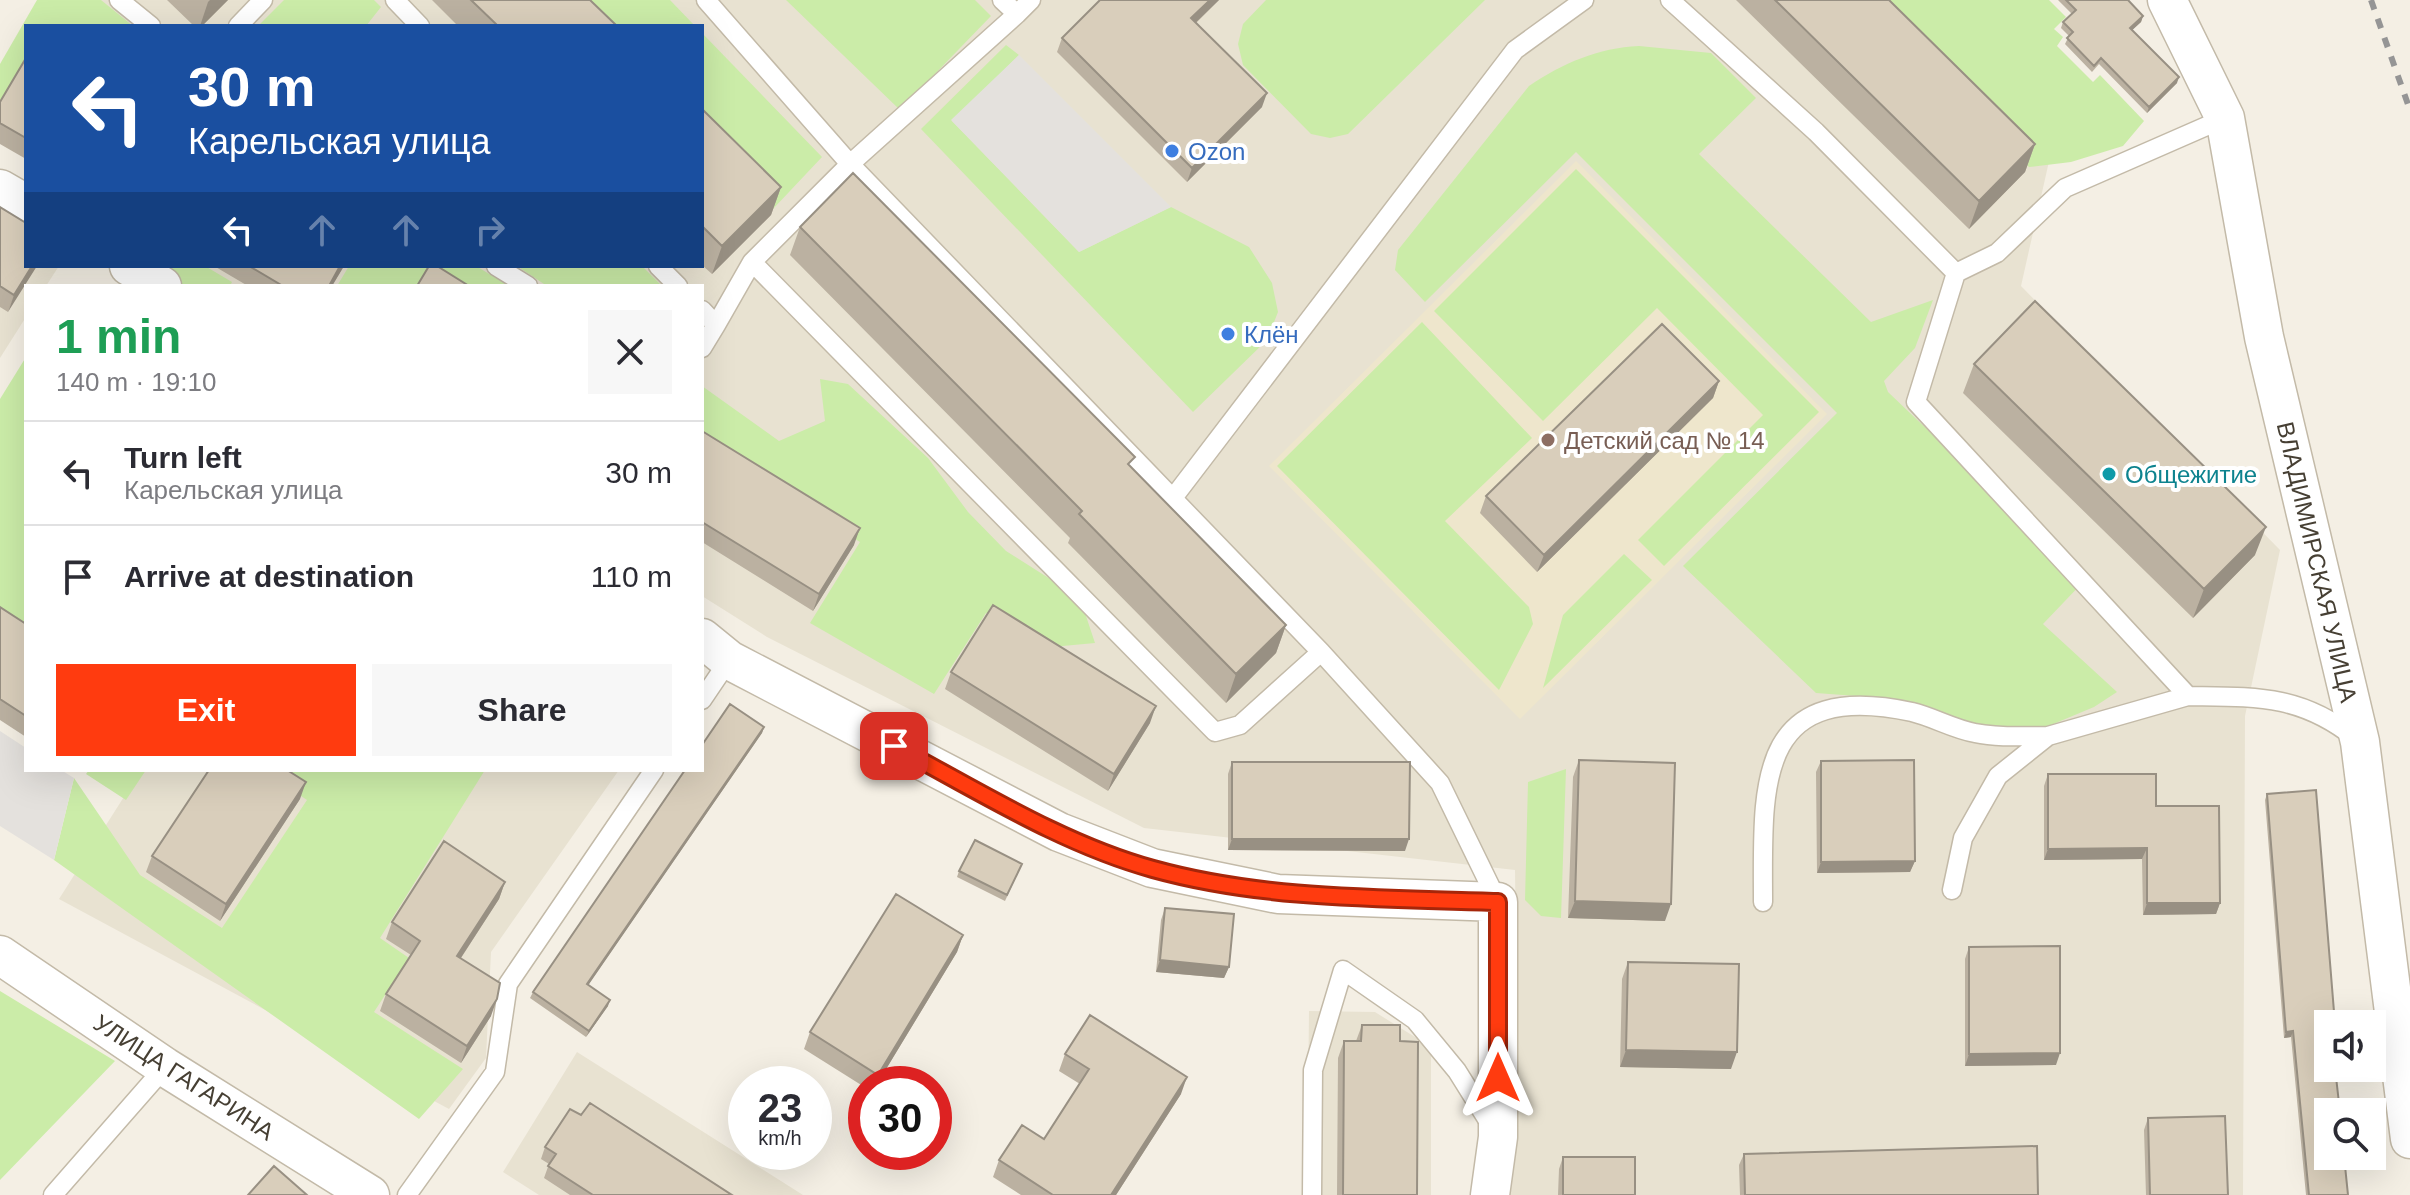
<!DOCTYPE html>
<html lang="en">
<head>
<meta charset="utf-8">
<style>
  :root { --surface:#fff; --page:#f7f7f7; --text:#2b2b33; --muted:#7c7c81; --line:#e1e1e2; --accent:#ff3b0f }
  body { margin:0; font-family:Helvetica,sans-serif; background:var(--page); color:var(--text); height:100vh; display:flex; flex-direction:column; font-size:30px; white-space:nowrap }
  * { box-sizing:border-box; margin:0 }
  p { font-size:26px; color:var(--muted) }
  .icon { flex:none; width:44px; height:44px; fill:none; stroke:currentColor; stroke-width:2; stroke-linecap:round; stroke-linejoin:round }
  .map { position:relative; flex:1; overflow:hidden }
  .side { position:absolute; left:24px; top:284px; width:680px; height:488px; display:flex; flex-direction:column; background:var(--surface); border-radius:0px; box-shadow:0 8px 32px #0002 }
  .side>* { flex:none }
  .hud { position:absolute; left:24px; top:24px; width:680px; height:244px; border-radius:0px; box-shadow:0 8px 32px #0002; background:#1a4fa0; color:#fff; overflow:hidden }
  .tools { position:absolute; left:2314px; top:1010px; display:grid; gap:16px }
  .tools a { display:grid; place-items:center; width:72px; height:72px; border-radius:0px; background:var(--surface); box-shadow:0 8px 32px #0002; font-size:40px }
  .speed { position:absolute; left:728px; top:1066px; display:flex; gap:16px; font-size:40px; font-weight:700; text-align:center }
  .speed>* { display:grid; place-content:center; width:104px; height:104px; border-radius:50%; background:var(--surface); box-shadow:0 8px 32px #0002; line-height:1 }
  .speed small { font-size:20px; font-weight:400 }
  .speed .limit { border:12px solid #d22; background:#fff; color:#111 }
  .pin { position:absolute; display:grid; place-items:center; width:68px; height:68px; color:#fff; margin:-34px; border-radius:16px; box-shadow:0 4px 12px #0006 }
  .me { position:absolute; width:88px; margin:-44px; rotate:0deg; stroke-linejoin:round; filter:drop-shadow(0 0 6px #0008) }
  .turn { display:flex; align-items:center; gap:28px; height:168px; padding:0 32px; font-size:36px }
  .turn .icon { width:104px; height:104px; stroke-width:2.5 }
  .turn b { display:block; font-size:56px; line-height:68px }
  .lanes { display:flex; align-items:center; height:76px; padding:0 32px; background:#0003; justify-content:center; gap:40px; direction:ltr }
  .lanes .off { opacity:.35 }
  .round { display:grid; place-items:center; flex:none; width:84px; height:84px; border-radius:0px; background:var(--page) }
  .head { display:flex; align-items:center; justify-content:space-between; height:136px; padding:0 32px }
  h1 { font-size:48px; font-weight:700; line-height:60px; color:#1e9e55 }
  .primary-button { display:flex; gap:16px; margin-top:auto; padding:16px 32px }
  .primary-button a { flex:1; height:92px; border-radius:0px; background:var(--accent); color:#fff; font-size:32px; font-weight:700; line-height:92px; text-align:center }
  .primary-button a+a { background:var(--page); color:var(--text) }
  ul { padding:0; list-style:none }
  li { display:flex; align-items:center; gap:24px; height:104px; padding:0 32px; border-top:2px solid var(--line) }
  li div { flex:1 }
  li b { display:block; font-size:30px }
  li em { font-style:normal }
  .map>svg:first-child { display:block }
  .residential { fill:#e8e2d1 }
  .education { fill:#eee6cc }
  .green { fill:#cbeca8 }
  .parking { fill:#e4e1dd }
  .lines { fill:none; stroke-linecap:round; stroke-linejoin:round }
  .lane-casing { stroke:#c3baa8; stroke-width:21 }
  .street-casing { stroke:#c3baa8; stroke-width:41 }
  .lane { stroke:#fff; stroke-width:18 }
  .street { stroke:#fff; stroke-width:38 }
  .rail { stroke:#959595; stroke-width:6; stroke-dasharray:10 10; stroke-linecap:butt }
  .wall { fill:#bbb1a1 }
  .shaded-wall { fill:#989083 }
  .building { fill:#d9cebb; stroke:#989083; stroke-width:2 }
  .route-casing { stroke:#a6260a; stroke-width:20 }
  .route { stroke:#ff3b0f; stroke-width:14 }
  .shop-dot { fill:#3f7fe0; stroke:#fff; stroke-width:3 }
  .education-dot { fill:#8d6e63; stroke:#fff; stroke-width:3 }
  .culture-dot { fill:#0f9aa8; stroke:#fff; stroke-width:3 }
  .labels { text-anchor:middle; dominant-baseline:central; stroke-width:8; stroke-linejoin:round; paint-order:stroke }
  .shop-label { font-size:24px; fill:#366cbe; stroke:#fff; text-anchor:start }
  .education-label { font-size:24px; fill:#785e54; stroke:#fff; text-anchor:start }
  .culture-label { font-size:24px; fill:#0d838f; stroke:#fff; text-anchor:start }
  .street-label { font-size:24px; fill:#463f33; stroke:#fff }
</style>
</head>
<body>
<div class="map">
<svg width="2410" height="1195" viewBox="0 0 2410 1195">
  <rect width="100%" height="100%" fill="#f4efe4"/>
  <!-- residential -->
  <path class="residential" d="M73 0H1902L2052 148 2021 286 2280 550 2245 716 2243 1195H1506L1518 1104 1515 870 1144 828 767 637 702 596V286H206L174 266H702V26H54Z
    M0 214 26 266H59L46 286H26V317L0 358Z
    M141 770H619L491 952 486 1058 449 1109 59 899Z
    M1309 1011 1375 1012 1431 1047V1195H1307Z
    M577 1052 803 1195H539L503 1172Z"/>
  <!-- education -->
  <path class="education" d="M1576 161 1827 414 1520 719 1269 466Z"/>
  <!-- green -->
  <path class="green" d="M37 0H101L133 26H26V57L0 102V64Z
    M284 0H374L381 7 366 26H258Z
    M562 0H670L695 26H588Z
    M786 0H975L991 16 900 110Z
    M1266 0H1485L1348 134 1330 138 1311 134 1243 65 1238 44 1243 24Z
    M1860 0H2049L2066 17 2054 29 2063 37 2057 46 2093 82 2100 75 2144 121 2123 146 2071 162 2029 167Z
    M702 33 822 157 773 209 702 139Z
    M1006 45 1019 55 952 121 1079 252 1171 207 1249 247 1272 283 1278 312 1267 340 1193 412 921 129Z
    M1639 46 1711 53 1756 98 1699 154 1871 322 1933 300 1915 348 1884 381 1888 392 2085 580 2043 624 2117 692 2094 707 2046 727 2007 728 1975 724 1883 698 1816 693 1683 566 1837 413 1576 152 1425 302 1395 270 1398 250 1529 86C1563 63 1598 48 1639 46Z
    M1576 169 1819 412 1664 566 1638 540 1763 415 1657 308 1543 421 1434 311Z
    M151 266H205L232 282 230 286H185Z
    M349 266H476L509 286H337Z
    M517 266H642L662 286H547Z
    M1422 322 1532 438 1445 521 1529 607 1533 624 1499 690 1277 466Z
    M26 357V637L0 620V399Z
    M820 379 848 384 928 458 968 512 1006 551 1080 598 1095 643 1041 648 986 613 934 694 810 623 860 542 702 445V386L779 441 825 421Z
    M1624 554 1652 580 1543 688 1563 615Z
    M1566 769 1561 918 1541 916 1525 900 1528 782Z
    M89 770H146L126 800 86 774Z
    M262 770H485L380 938 409 958 374 1012 463 1069 419 1119 54 860 74 778 140 875 222 928 307 800Z
    M0 991 115 1061 0 1180Z"/>
  <!-- parking -->
  <path class="parking" d="M1019 55 1171 207 1079 252 951 120Z
    M0 731 26 748V770H61L74 778 54 860 0 826Z"/>
  <g class="lines">
    <!-- lane casing -->
    <g class="lane-casing">
      <path id="lane" d="M119 0 151 26
        M395 0 420 26
        M706 0 850 164 1321 652 1440 783 1498 902
        M1670 0 1816 132 1956 273 1916 402 2188 696C2254 697 2300 694 2355 738
        M1017 14 1031 0
        M238 26 263 0
        M752 262 850 164 1017 14 1002 0
        M496 266 528 286
        M658 266 678 286
        M1956 273 1997 253 2065 188 2225 118
        M702 310 716 325 702 348
        M716 325 752 262 1215 732 1240 725 1321 652
        M1173 498 1515 50 1584 0
        M702 700 729 660
        M1952 890 1963 838 1998 776 2048 736 2188 696
        M1763 902C1763 789 1753 678 1912 712 1933 717 1953 729 1975 733 1999 738 2024 736 2048 736
        M53 1195 165 1067
        M407 1195 495 1072 508 984 654 770
        M1312 1195 1313 1070 1343 970 1415 1020 1457 1071 1492 1127"/>
    </g>
    <!-- street casing -->
    <g class="street-casing">
      <path id="street" d="M2167 0 2225 118 2264 337 2360 742 2410 1139
        M0 189 26 204
        M129 266 162 286
        M702 638 729 660 1059 832 1152 868 1278 894 1498 902V1137L1490 1195
        M0 955 165 1067 370 1195"/>
    </g>
    <!-- lane -->
    <use href="#lane" class="lane"/>
    <!-- street -->
    <use href="#street" class="street"/>
    <!-- rail -->
    <path class="rail" d="M2371 0 2410 110"/>
  </g>
  <!-- wall -->
  <path class="wall" d="M167 0H228L202 26H194Z
    M432 0H590L617 26H458Z
    M1100 0H1219L1196 23 1262 107 1187 182 1057 52 1062 38Z
    M1736 0H1889L2035 144 2025 172 1969 229Z
    M2058 0H2128L2143 16 2141 22 2132 30 2177 83 2147 113 2099 64 2092 72 2065 44 2069 36 2061 28 2063 22 2072 14Z
    M26 58V159L0 144V102Z
    M702 109 781 187 771 215 712 274 702 265Z
    M0 207 26 266 8 312 0 307Z
    M800 227 1286 625 1276 653 1226 703 1068 543 1070 538 790 255Z
    M214 266H344L332 286H248Z
    M1974 364 2255 555 2193 618 1963 393Z
    M1719 381 1713 398 1537 572 1480 513 1486 496Z
    M702 431 854 545 813 611 702 542Z
    M0 607 26 624V737L0 720Z
    M951 672 1150 723 1108 791 945 689Z
    M764 727 762 733 588 985 608 1006 586 1037 530 998 533 992Z
    M1579 760 1665 921 1568 918 1573 777Z
    M1821 761 1915 861 1910 872 1817 873 1816 772Z
    M1232 762 1405 851 1228 850V774Z
    M2048 774 2156 806 2220 903 2216 914 2143 915 2142 859 2044 860V786Z
    M2267 794 2328 1024 2348 1195H2306L2291 1037 2284 1038 2265 800Z
    M300 799 220 921 146 872 152 856Z
    M1022 864 1005 901 957 877 959 871Z
    M505 882 499 899 461 958 491 1016 461 1063 380 1011 386 994 411 955 386 939 392 922Z
    M1165 908 1229 967 1224 978 1156 972 1161 920Z
    M963 935 957 952 877 1084H866V1088L804 1049 810 1032Z
    M1969 947 2056 1065 1965 1066V959Z
    M1628 962 1731 1069 1620 1067 1622 979Z
    M1362 1025 1400 1041 1417 1195H1337L1338 1058 1344 1041H1356Z
    M1065 1054 1181 1094 1116 1195H1021L993 1177 999 1160 1044 1139 1080 1084 1059 1071Z
    M581 1115 732 1195H570L544 1178 549 1164 541 1159 545 1147Z
    M2148 1118 2228 1195H2146L2144 1130Z
    M1744 1154 2038 1195H1740L1739 1165Z
    M1563 1157 1635 1195H1558L1559 1169Z"/>
  <!-- shaded-wall -->
  <path class="shaded-wall" d="M210 0H228L202 26H200L208 2Z
    M1210 0H1219L1186 32 1191 18Z
    M2143 16 2141 22 2128 34 2130 28Z
    M2179 77 2177 83 2147 113 2149 107Z
    M1267 93 1262 107 1187 182 1192 168Z
    M2035 144 2025 172 1969 229 1979 201Z
    M781 187 771 215 712 274 722 246Z
    M32 266H37L8 312 14 295Z
    M340 266H344L332 286H329Z
    M1719 381 1713 398 1537 572 1544 555Z
    M2266 527 2255 555 2193 618 2204 589Z
    M860 528 854 545 813 611 819 594Z
    M1286 625 1276 653 1226 703 1236 674Z
    M1156 706 1150 723 1108 791 1114 774Z
    M764 727 762 733 585 990 587 984Z
    M306 782 300 799 220 921 226 904Z
    M1232 839H1409L1405 851 1228 850Z
    M2147 848 2142 859 2044 860 2048 849Z
    M1915 861 1910 872 1817 873 1821 862Z
    M505 882 499 899 451 973 457 956Z
    M1575 901 1671 904 1665 921 1568 918Z
    M2147 903H2220L2216 914 2143 915Z
    M963 935 957 952 877 1084H875L878 1075Z
    M1160 960 1229 967 1224 978 1156 972Z
    M497 999 491 1016 461 1063 467 1046Z
    M610 1000 608 1006 586 1037 589 1031Z
    M2293 1031 2291 1037 2284 1038 2286 1032Z
    M1626 1050 1737 1052 1731 1069 1620 1067Z
    M2060 1053 2056 1065 1965 1066 1969 1054Z
    M1187 1077 1181 1094 1116 1195H1111Z"/>
  <!-- building -->
  <path class="building" d="M471 0H590L617 26H498Z
    M1100 0H1210L1191 18 1267 93 1192 168 1062 38Z
    M1775 0H1889L2035 144 1979 201Z
    M2066 0H2128L2143 16 2130 28 2179 77 2149 107 2101 58 2094 66 2067 38 2073 32 2063 22 2076 10Z
    M26 58V138L0 123V102Z
    M702 109 781 187 722 246 702 226Z
    M853 173 1135 457 1128 464 1286 625 1236 674 1079 514 1082 511 800 227Z
    M0 207 26 223V266H32L14 295 0 286Z
    M249 266H340L329 286H283Z
    M429 266H437L469 286H417Z
    M2035 301 2266 527 2204 589 1974 364Z
    M1662 324 1719 381 1544 555 1486 496Z
    M702 431 860 528 819 594 702 522Z
    M993 605 1156 706 1114 774 951 672Z
    M0 607 26 624V716L0 699Z
    M730 704 764 727 587 984 610 1000 589 1031 533 992 685 770H702V745Z
    M1579 760 1675 763 1671 904 1575 901Z
    M1914 760 1915 861 1821 862V761Z
    M1232 762H1410L1409 839H1232Z
    M209 770H287L306 782 226 904 152 856Z
    M2048 774H2156V806H2219L2220 903H2147V848L2048 849Z
    M2316 790 2335 1024H2328V1068H2335L2340 1112H2328V1156H2344L2348 1195H2309L2293 1031 2286 1032 2267 794Z
    M975 840 1022 864 1007 895 959 871Z
    M444 841 505 882 457 956 500 983 497 999 467 1046 386 994 420 941 392 922Z
    M896 894 963 935 878 1075 810 1032Z
    M1165 908 1234 914 1229 967 1160 960Z
    M2060 946V1053L1969 1054V947Z
    M1628 962 1739 964 1737 1052 1626 1050Z
    M1090 1015 1187 1077 1111 1195H1053L999 1160 1022 1125 1044 1139 1089 1069 1065 1054Z
    M1362 1025H1400V1041L1418 1042 1417 1195H1343L1344 1041H1361Z
    M590 1103 732 1195H593L548 1166 556 1154 545 1147 570 1109 581 1115Z
    M2225 1116 2228 1195H2150L2148 1118Z
    M2037 1146 2038 1195H1745L1744 1154Z
    M1563 1157H1635V1195H1563Z
    M274 1166 307 1195H248Z"/>
  <g class="lines">
    <!-- route casing -->
    <g class="route-casing">
      <path id="route" d="M894 746C977 790 1062 844 1153 869 1265 900 1382 898 1498 902V1078"/>
    </g>
    <!-- route -->
    <use href="#route" class="route"/>
  </g>
  <!-- markers -->
  <g class="shop-dot">
    <circle cx="1172" cy="151" r="8"/>
    <circle cx="1228" cy="334" r="8"/>
  </g>
  <circle class="education-dot" cx="1548" cy="440" r="8"/>
  <circle class="culture-dot" cx="2109" cy="474" r="8"/>
  <g class="labels">
    <!-- shop labels -->
    <g class="shop-label">
      <text x="1188" y="151">Ozon</text>
      <text x="1244" y="334">Клён</text>
    </g>
    <!-- education labels -->
    <g class="education-label">
      <text x="1564" y="440">Детский сад № 14</text>
    </g>
    <!-- culture labels -->
    <g class="culture-label">
      <text x="2125" y="474">Общежитие</text>
    </g>
    <!-- street labels -->
    <g class="street-label">
      <text transform="translate(2317 562) rotate(77)">ВЛАДИМИРСКАЯ УЛИЦА</text>
      <text transform="translate(184 1077) rotate(33)">УЛИЦА ГАГАРИНА</text>
    </g>
  </g>
</svg>
<div class="tools">
<a><svg class="icon" aria-label="sound" viewBox="0 0 24 24"><path d="M4 9h4l5-4v14l-5-4H4zM17 9q2 3 0 6"/></svg></a>
<a><svg class="icon" aria-label="search" viewBox="0 0 24 24"><circle cx="10" cy="10" r="6"/><path d="M15 15l6 6"/></svg></a>
</div>
<div class="speed"><div>23<small>km/h</small></div><div class="limit">30</div></div>
<div class="pin" style="left:894px;top:746px;background:#d93025"><svg class="icon" aria-label="arrive" viewBox="0 0 24 24"><path d="M6 21V4h12l-3 4 3 4H6"/></svg></div>
<svg class="me" style="left:1498px;top:1078px" viewBox="-20 -20 40 40"><path d="M0-17L14 15 0 8-14 15z" fill="#ff3b0f" stroke="#fff" stroke-width="4"/></svg>
<div class="hud">
<div class="turn"><svg class="icon" aria-label="left" viewBox="0 0 24 24"><path d="M17 20v-9H6M10 6l-5 5 5 5"/></svg><div><b>30 m</b>Карельская улица</div></div>
<div class="lanes"><svg class="icon" aria-label="left" viewBox="0 0 24 24"><path d="M17 20v-9H6M10 6l-5 5 5 5"/></svg><svg class="icon off" aria-label="ahead" viewBox="0 0 24 24"><path d="M12 20V5M6 11l6-6 6 6"/></svg><svg class="icon off" aria-label="ahead" viewBox="0 0 24 24"><path d="M12 20V5M6 11l6-6 6 6"/></svg><svg class="icon off" aria-label="right" viewBox="0 0 24 24"><path d="M7 20v-9h11M14 6l5 5-5 5"/></svg></div>
</div>
<section class="side">
<div class="head"><div><h1>1 min</h1><p>140 m · 19:10</p></div><a class="round"><svg class="icon" aria-label="close" viewBox="0 0 24 24"><path d="M6 6l12 12M18 6L6 18"/></svg></a></div>
<ul>
<li><svg class="icon" aria-label="left" viewBox="0 0 24 24"><path d="M17 20v-9H6M10 6l-5 5 5 5"/></svg><div><b>Turn left</b><p>Карельская улица</p></div><em>30 m</em></li>
<li><svg class="icon" aria-label="arrive" viewBox="0 0 24 24"><path d="M6 21V4h12l-3 4 3 4H6"/></svg><div><b>Arrive at destination</b></div><em>110 m</em></li>
</ul>
<div class="primary-button"><a>Exit</a><a>Share</a></div>
</section>
</div>
</body>
</html>
